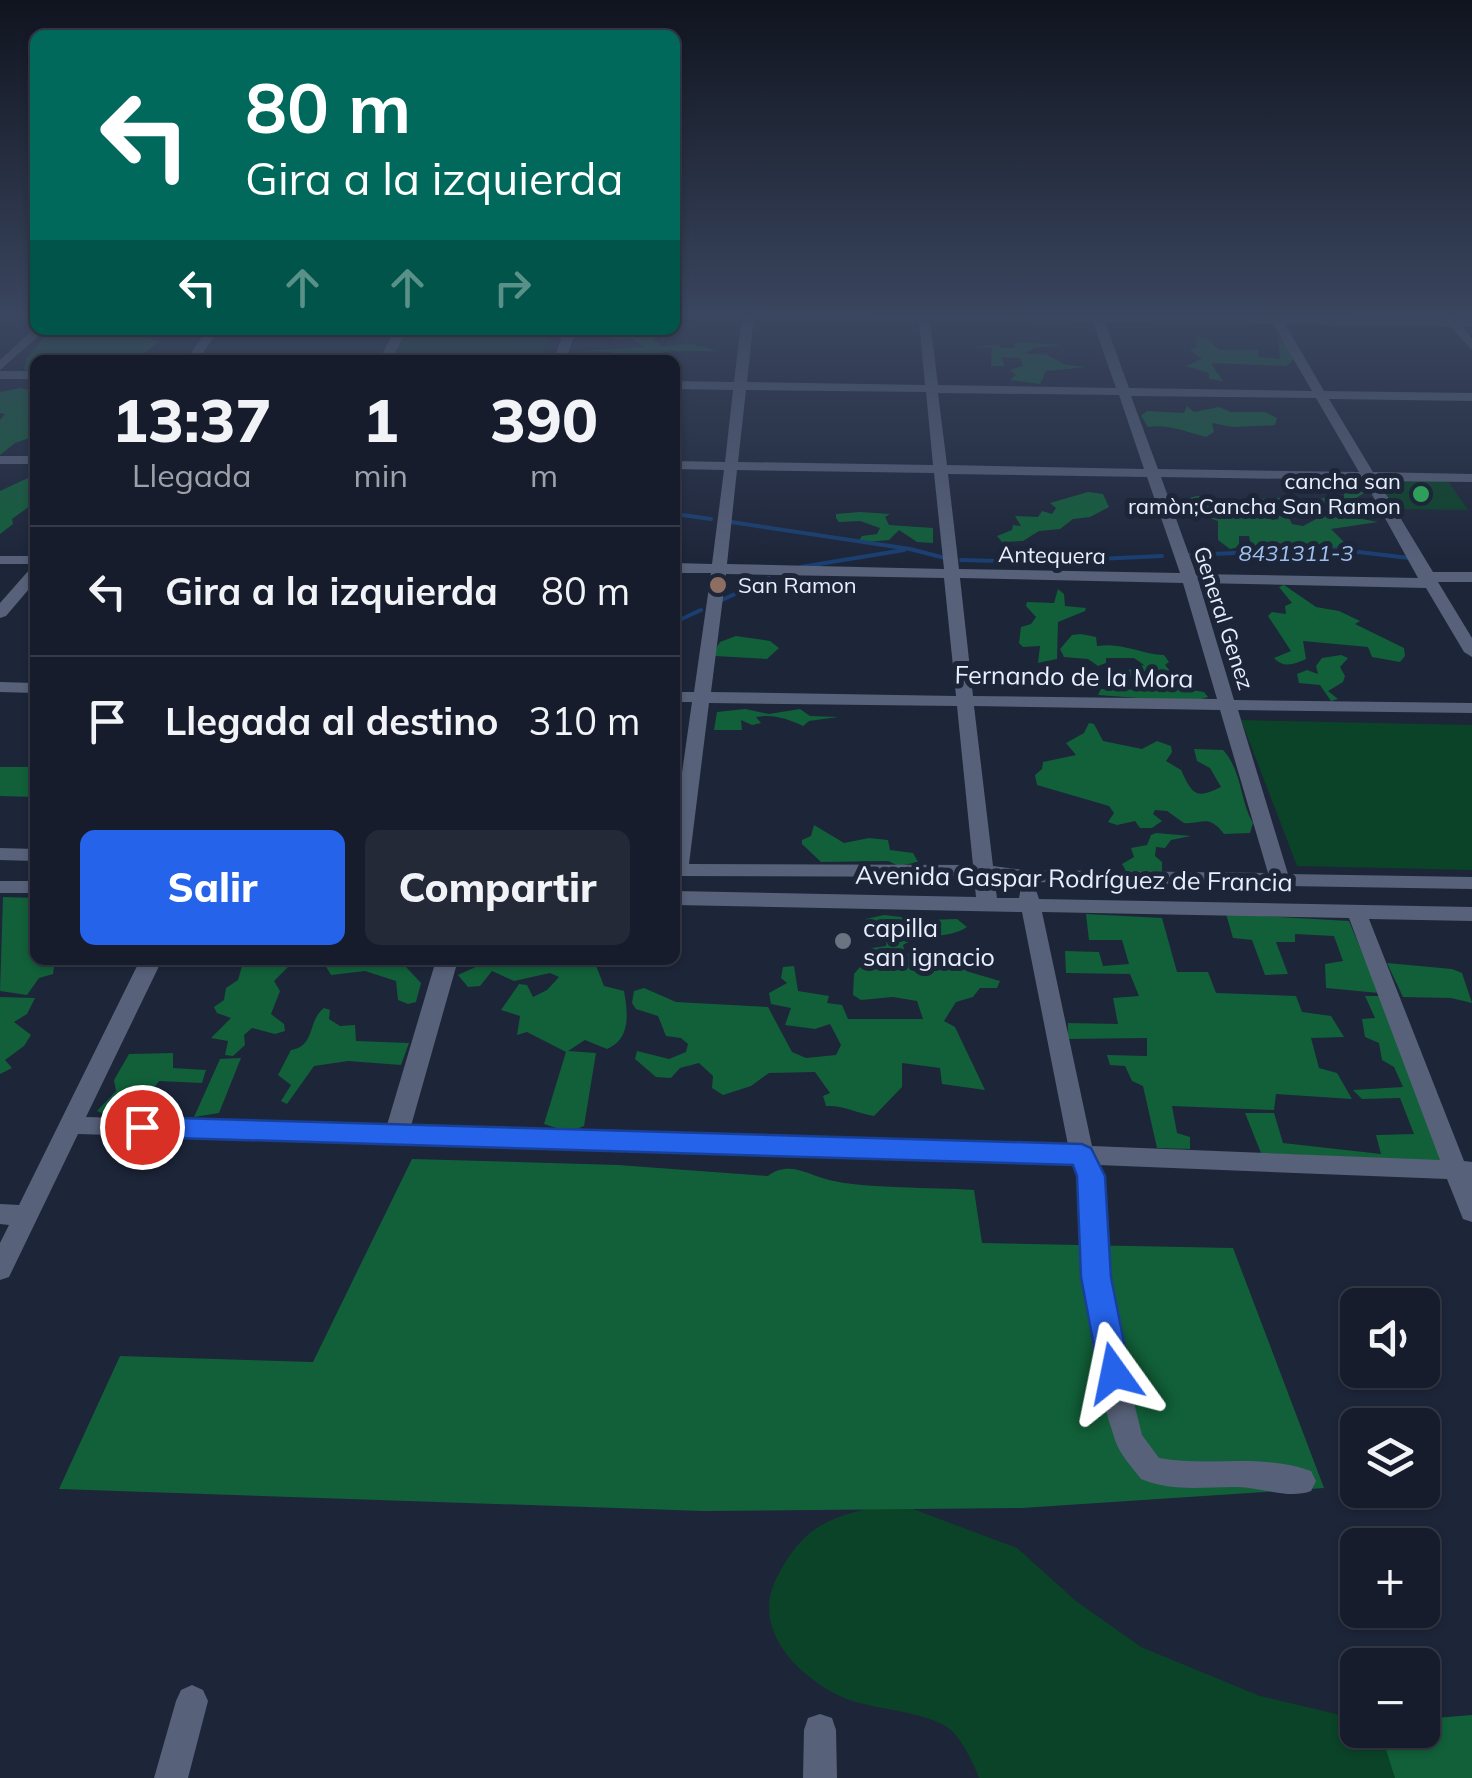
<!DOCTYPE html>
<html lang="es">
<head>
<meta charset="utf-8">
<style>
  :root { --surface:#161c2b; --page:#232937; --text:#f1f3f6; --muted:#9ea1a9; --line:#353a47; --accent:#2563eb }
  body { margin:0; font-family:Mulish,sans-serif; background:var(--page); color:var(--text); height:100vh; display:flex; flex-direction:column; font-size:38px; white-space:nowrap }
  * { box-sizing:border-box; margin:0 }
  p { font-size:32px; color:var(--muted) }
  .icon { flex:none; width:55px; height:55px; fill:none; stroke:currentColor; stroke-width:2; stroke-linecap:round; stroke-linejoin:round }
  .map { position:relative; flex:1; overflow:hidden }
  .sheet { position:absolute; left:30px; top:355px; width:650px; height:610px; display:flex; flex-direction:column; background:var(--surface); border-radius:15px; box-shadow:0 2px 8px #0004,0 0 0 2px var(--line) }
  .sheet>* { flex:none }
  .hud { position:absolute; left:30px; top:30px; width:650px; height:305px; border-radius:15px; box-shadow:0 2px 8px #0004,0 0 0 2px var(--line); background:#00695c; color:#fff; overflow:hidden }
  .buttons { position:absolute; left:1340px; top:1288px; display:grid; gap:20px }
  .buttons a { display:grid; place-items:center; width:100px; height:100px; border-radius:15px; background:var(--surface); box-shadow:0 2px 8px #0004,0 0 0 2px var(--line); font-size:50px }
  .pin { position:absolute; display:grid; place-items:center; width:85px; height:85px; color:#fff; margin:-42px; border:5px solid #fff; border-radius:50%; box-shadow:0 2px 10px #0007 }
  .me { position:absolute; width:110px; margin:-55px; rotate:348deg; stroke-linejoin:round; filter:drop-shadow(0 0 8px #0008) }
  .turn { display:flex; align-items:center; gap:35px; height:210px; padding:0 50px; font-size:45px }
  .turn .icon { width:130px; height:130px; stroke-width:2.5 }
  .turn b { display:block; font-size:70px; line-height:85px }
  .lanes { display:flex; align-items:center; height:95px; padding:0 50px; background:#0003; justify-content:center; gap:50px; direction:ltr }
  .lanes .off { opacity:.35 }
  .eta { display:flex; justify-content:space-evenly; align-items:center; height:170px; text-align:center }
  .eta b { font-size:60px; font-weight:800; line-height:70px }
  .cta { display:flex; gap:20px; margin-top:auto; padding:20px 50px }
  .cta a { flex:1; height:115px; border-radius:15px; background:var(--accent); color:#fff; font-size:40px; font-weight:800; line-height:115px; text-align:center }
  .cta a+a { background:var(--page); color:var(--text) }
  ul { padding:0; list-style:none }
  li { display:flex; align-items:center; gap:30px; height:130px; padding:0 50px; border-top:2px solid var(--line) }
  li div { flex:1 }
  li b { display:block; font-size:38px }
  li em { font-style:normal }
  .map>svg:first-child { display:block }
  .green { fill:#0a4327 }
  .forest { fill:#116039 }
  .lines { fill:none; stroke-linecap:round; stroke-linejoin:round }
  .stream { stroke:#1a3f72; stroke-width:4 }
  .street { fill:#576179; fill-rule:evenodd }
  .route { fill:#2563eb; stroke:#184099; stroke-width:2.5 }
  .leisure-dot { fill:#2e9e5b; stroke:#1d2539; stroke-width:4 }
  .education-dot { fill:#8d6e63; stroke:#1d2539; stroke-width:4 }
  .worship-dot { fill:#6b7280; stroke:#1d2539; stroke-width:4 }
  .labels { text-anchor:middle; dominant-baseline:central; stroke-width:10; stroke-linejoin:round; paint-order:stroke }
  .far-poi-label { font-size:22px; fill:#e9eefd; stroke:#1d2539; text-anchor:end }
  .far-water-label { font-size:22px; font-style:italic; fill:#9fc1f0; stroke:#1d2539 }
  .far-street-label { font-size:22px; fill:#e9eefd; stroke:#1d2539 }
  .street-label { font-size:25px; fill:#e9eefd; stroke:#1d2539 }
  .poi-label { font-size:25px; fill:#e9eefd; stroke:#1d2539; text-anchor:start }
</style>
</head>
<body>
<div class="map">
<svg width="1472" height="1778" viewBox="0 0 1472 1778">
  <rect width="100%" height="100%" fill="#1d2539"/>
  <!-- green -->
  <path class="green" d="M405 330H553L540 360H387Z
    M1375 477 1446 478 1468 510 1394 509Z
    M1241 720 1472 725V870L1297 866Z
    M894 1502 1017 1548 1076 1601 1141 1647 1260 1696 1357 1719 1358 1730H1406L1472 1778H979C974 1764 963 1742 952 1731 929 1710 869 1710 842 1697 797 1676 750 1629 777 1577 807 1519 835 1517 894 1502Z"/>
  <!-- forest -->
  <path class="forest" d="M50 330H129L159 342 135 360H35V372L24 370 26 359Z
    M621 330 661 334 653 340 663 347 689 343 717 351H673L605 360 614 356 613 352 580 351 644 347 631 338 614 340 613 333Z
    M1195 336 1209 340 1219 350H1259L1258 357 1280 359 1278 338 1282 339 1295 358 1286 366 1214 363 1211 364 1223 381 1209 379V373L1186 366 1202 359 1190 350 1197 346Z
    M1019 342 1063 345 1034 348 1024 354H1045L1066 365 1086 367 1046 371 1040 384 1010 380 1016 375 1010 370 1023 366 1020 358 1001 357 1005 366H991L992 348 974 347 1000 344 999 348H1016L1013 344Z
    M20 388 35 391V436L15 443 0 455V420L5 414 0 413V392Z
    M1187 406 1194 412 1219 407 1231 412H1265L1277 418 1275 425 1233 427 1212 423 1214 432 1206 437C1187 432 1167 424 1148 427L1141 416 1147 411 1184 413Z
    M28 478 35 479 30 498 34 503 12 519 13 524 0 534V491Z
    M1353 486 1364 493 1353 500 1369 506 1370 511 1339 504 1337 508 1345 511 1342 515 1378 522 1331 529 1344 542C1328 558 1314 551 1292 546 1279 544 1265 549 1251 546L1249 536H1239V547L1230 549 1218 540V521L1199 514 1223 509 1198 508 1190 498C1201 493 1223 498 1229 508L1227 510 1262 511 1272 520 1279 519 1277 514H1287L1292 524 1303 526 1320 517 1269 507 1257 499 1292 497 1293 501C1312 506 1324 493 1344 497V488Z
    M1088 492 1103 494 1109 507 1090 517 1073 519 1060 529 1039 531 1023 541 1002 542 997 536 1012 530 1013 525 1021 526 1015 516 1038 517 1042 511 1052 514 1056 508 1050 503Z
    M860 512 890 514 885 517 889 525 933 528V543L917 542 899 530 889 540 857 543 862 536 877 534 880 528 860 521 839 522 836 518V514Z
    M1284 585 1316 607 1339 611 1360 621 1355 624 1404 648 1405 656 1400 662 1372 657 1368 647 1303 641 1306 659C1295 664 1284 669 1274 658L1291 651 1268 616 1272 612 1286 614 1285 606 1292 603 1279 587Z
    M1058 589 1064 594 1065 606 1086 608 1085 611 1058 622 1057 659 1038 663 1040 646 1023 647 1019 643 1021 627 1031 624 1036 617 1026 606 1027 602 1054 603Z
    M1081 634 1096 637 1097 646C1123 642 1140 654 1164 655L1169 662 1165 665 1172 673 1171 687 1204 692 1208 697 1192 702 1098 695 1101 689 1150 690 1152 685 1125 674V671L1144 665 1134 658H1106V663L1098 666 1088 659 1064 657 1060 649 1072 635Z
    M736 636 770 641 779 648 767 659 715 656 713 653 720 642Z
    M1341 655 1348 658 1340 667 1345 676 1343 682 1328 691 1338 699 1331 701 1320 685 1299 683 1297 674 1307 670 1318 674 1316 666 1322 658Z
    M745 709 769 714 800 709 810 716 838 717 809 721 803 726C787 719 774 714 756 717L761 723 752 725 741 720 742 730H714L717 712Z
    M1089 723 1094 724 1103 741 1142 749 1157 741 1171 746 1172 752 1166 761 1181 770C1193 796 1196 799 1221 787L1210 768 1197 761 1194 749 1223 750C1242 770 1240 802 1253 823L1250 833 1224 834C1208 813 1201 825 1184 823L1167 811 1155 810 1153 814 1162 821 1152 828H1140L1135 821 1117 825 1108 822 1114 813 1109 806 1037 785 1035 775 1042 769 1043 762 1076 755 1066 743 1084 733Z
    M0 767H35V797L0 796Z
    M814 825 844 843 869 838 888 840 890 850 913 853 918 862 899 866 888 861 821 862 802 844V840L811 836Z
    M1156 833 1191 836 1171 840 1165 848 1156 847 1155 856 1162 862V872L1126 871 1122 864 1134 857 1131 848 1147 845 1151 835Z
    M3 897 35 898V960H55L53 974 39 978 27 995 0 991Z
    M1086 914 1162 918 1177 972H1208L1216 993 1296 996 1302 1012 1331 1016 1344 1037 1311 1038 1319 1068 1337 1073 1352 1099 1276 1094 1274 1110 1172 1106 1177 1133 1190 1137V1149L1157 1148 1143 1086 1132 1081 1125 1066 1110 1065 1107 1055 1147 1056V1038L1068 1039V1023L1118 1024 1113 998 1139 996 1130 974 1066 973 1065 951 1099 952 1103 966 1129 964 1122 940H1089Z
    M1226 914 1349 921 1379 993 1326 988 1325 964 1343 961 1334 936 1295 934V942H1276L1288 974 1265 975 1252 940 1233 938Z
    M884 915 927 920 957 919 967 927C948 940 924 932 903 945L905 953 949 960 965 951 970 954 966 971 1000 981 997 988H980L973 997 956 1002 944 1021 955 1027 985 1090 942 1084 940 1068 902 1063V1087L874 1116C856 1113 844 1105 826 1106L823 1096 830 1093 815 1072 769 1073 751 1086 723 1095 712 1088 713 1076 699 1063 680 1068 671 1078 656 1077 635 1059 637 1051 669 1059 686 1052 688 1044 681 1038 666 1036 658 1016 636 1009 632 1003 634 991 644 988 676 1002 768 1007 792 1052 806 1058 836 1055 841 1045 830 1024 815 1029 785 1025 791 1008 771 1004 769 993 787 983 781 978 783 967 794 966 798 991 829 996 827 1003 842 1005 848 1019H923L917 1001 893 997 861 1000 853 995 854 974 864 962 865 949 886 946 888 929 871 926 866 930 862 927 866 919Z
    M249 960 286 963 288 967 274 981 280 991 271 1014 284 1024 285 1031 275 1034 252 1028 244 1035 245 1045 233 1056 225 1055 228 1041 211 1038 231 1018 217 1013 214 1007 224 1000 226 988 238 980 242 966Z
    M332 960H379L382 964 406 967 421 983 416 1002 408 1004 398 1000 396 981 365 971 331 975 325 965Z
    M491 960H561L564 965 585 967 595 963 604 986 624 991C628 1013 631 1039 607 1049L585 1040 568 1051 596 1053 584 1126 569 1132 544 1124 566 1052 527 1032 517 1035 520 1016 501 1010 519 984 527 985 533 997 547 990 559 977 550 973 514 981 492 971 480 986 468 987 458 975Z
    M1387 963 1452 969 1462 973 1472 1003 1451 998 1403 997Z
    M1365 996H1381L1443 1161 1261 1153 1245 1113H1274L1283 1143 1381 1154 1376 1135 1414 1134 1400 1098 1362 1099 1353 1090 1403 1087 1394 1067 1382 1060 1379 1043 1365 1037 1362 1019 1375 1018Z
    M0 997 35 998 27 1014 14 1022 31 1035 24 1046 5 1060 12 1068 0 1074Z
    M324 1008 330 1010 329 1019 340 1026 355 1025 356 1041 409 1043 401 1065 348 1061 314 1066 287 1104 281 1101 291 1085 278 1075 291 1050C316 1046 307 1021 324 1008Z
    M173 1053V1068L206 1070 202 1083 159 1081 145 1101 144 1116 113 1118 97 1111 116 1091 114 1080 129 1054Z
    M241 1058 219 1113 194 1117 220 1059Z
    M412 1159 618 1165 768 1176C789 1160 808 1175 829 1180 867 1189 932 1187 974 1190L982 1243 1233 1248 1324 1488 1022 1508 703 1511 59 1489 120 1356 313 1362Z
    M1472 1715V1778H1395L1380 1730H1422L1423 1719Z"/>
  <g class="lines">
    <!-- stream -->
    <path class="stream" d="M675 514 711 519
      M731 522 910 549 945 558
      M1186 555 1334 549 1409 558
      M961 560 1033 562 1162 556
      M801 567 904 550
      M722 600 769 578
      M675 622 701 610"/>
    <!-- street -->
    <path class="street" d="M742 316H754L747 382 925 385 919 320 872 319 867 316 1444 319 1443 316 1472 320V326H1462L1472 339V350L1450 326 1285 324 1324 391 1472 393V401L1329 399 1373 472 1472 474V482L1378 481 1433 572H1472V582H1438L1472 638V657L1464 652 1426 588 1199 583 1234 700 1472 703V713L1238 710 1288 874 1472 877V889L1025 882 994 878 997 898H1019L1021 887H1035L1039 899 1472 907V921L1369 919 1464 1161 1472 1162V1222L1463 1219 1447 1179 1098 1165 1103 1176 1109 1277 1120 1346 1142 1435 1159 1458C1209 1467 1263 1453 1311 1471L1316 1481 1311 1491C1288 1500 1259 1486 1234 1487 1201 1487 1173 1492 1141 1479 1132 1467 1120 1455 1115 1440 1087 1358 1082 1262 1079 1176L1074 1164 78 1134 9 1277 0 1280V1243L9 1225 0 1224V1204L19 1205 140 960H162L86 1117 387 1125 436 960H458L411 1126 1068 1145 1022 912 675 905V891L976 897 974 877 675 876V822L692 702H675V692H694L711 573H675V563L712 564 724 470 675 469V461L725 462 733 390 675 389V381L734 382ZM930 320 1093 322 1116 388 938 385ZM1105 322 1273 324 1312 391 1129 388ZM746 390 926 392 933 465 738 462ZM938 393 1119 395 1144 469 947 465ZM1131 396 1316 398 1359 472 1158 469ZM737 470 934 473 944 569 727 564ZM948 474 1147 477 1180 573 959 569ZM1161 477 1364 480 1418 578 1196 574ZM726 574 944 578 956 696 711 692ZM960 578 1183 583 1217 699 973 696ZM709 703 957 706 973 865 689 864ZM974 706 1220 710 1268 873 1025 870 993 866ZM1042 912 1349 918 1440 1160 1092 1146Z
      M35 328 45 330 0 370V360Z
      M207 330H219L198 360H186Z
      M395 330H407L391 360H379Z
      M564 330H576L566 360H554Z
      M0 371H35V379H0Z
      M0 456H35V464H0Z
      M0 556H35V564H0Z
      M35 567V582L6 616 0 618V603L30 569Z
      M0 682 35 683V693L0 692Z
      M0 848 35 849V861L0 860Z
      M0 881H35V893H0Z
      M192 1685 203 1690 208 1701 188 1778H154L176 1701 181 1690Z
      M820 1714 832 1718 836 1730 837 1778H803L804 1730 808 1718Z"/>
  </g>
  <!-- sky -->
  <linearGradient id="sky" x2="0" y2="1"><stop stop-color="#10141f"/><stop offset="0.56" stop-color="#3a465f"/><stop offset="1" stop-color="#3a465f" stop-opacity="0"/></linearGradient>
  <rect width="1472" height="565" fill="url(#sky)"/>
  <!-- route -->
  <path class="route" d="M142 1117 1082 1144 1091 1148 1105 1176 1111 1277 1130 1373 1126 1383 1114 1387 1103 1383 1099 1373 1081 1277 1077 1176 1073 1165 142 1137 132 1134 128 1127 132 1120Z"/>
  <!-- markers -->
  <circle class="leisure-dot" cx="1421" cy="494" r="10"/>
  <circle class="education-dot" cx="718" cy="585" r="10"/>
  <circle class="worship-dot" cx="843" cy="941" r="10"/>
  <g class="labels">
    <!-- far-poi labels -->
    <g class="far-poi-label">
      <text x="1401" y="481">cancha san<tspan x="1401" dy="25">ramòn;Cancha San Ramon</tspan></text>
      <text x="738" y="585" text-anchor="start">San Ramon</text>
    </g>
    <!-- far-water labels -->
    <g class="far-water-label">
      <text x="1296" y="553">8431311-3</text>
    </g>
    <!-- far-street labels -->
    <g class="far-street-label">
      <text transform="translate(1052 555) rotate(1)">Antequera</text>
      <text transform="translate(1224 618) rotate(72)">General Genez</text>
    </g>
    <!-- street labels -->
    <g class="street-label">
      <text transform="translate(1074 676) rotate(1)">Fernando de la Mora</text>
      <text transform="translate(1074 878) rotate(1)">Avenida Gaspar Rodríguez de Francia</text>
    </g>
    <!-- poi labels -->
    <g class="poi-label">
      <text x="863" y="927">capilla<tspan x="863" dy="29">san ignacio</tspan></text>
    </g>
  </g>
</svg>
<div class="buttons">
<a><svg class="icon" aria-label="sound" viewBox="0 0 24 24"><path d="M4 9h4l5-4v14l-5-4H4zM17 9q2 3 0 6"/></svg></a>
<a><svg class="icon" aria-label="layers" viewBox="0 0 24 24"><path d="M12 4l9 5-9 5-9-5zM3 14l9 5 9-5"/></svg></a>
<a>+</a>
<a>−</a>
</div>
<div class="pin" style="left:142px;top:1127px;background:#d93025"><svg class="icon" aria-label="arrive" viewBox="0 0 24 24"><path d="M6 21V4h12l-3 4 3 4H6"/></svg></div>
<svg class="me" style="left:1114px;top:1373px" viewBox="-20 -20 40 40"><path d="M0-17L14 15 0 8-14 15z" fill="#2563eb" stroke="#fff" stroke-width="4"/></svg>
<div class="hud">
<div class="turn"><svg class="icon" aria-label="left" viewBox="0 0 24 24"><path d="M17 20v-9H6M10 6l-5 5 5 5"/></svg><div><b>80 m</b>Gira a la izquierda</div></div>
<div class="lanes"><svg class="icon" aria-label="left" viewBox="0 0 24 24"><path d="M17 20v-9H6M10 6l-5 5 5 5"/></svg><svg class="icon off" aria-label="ahead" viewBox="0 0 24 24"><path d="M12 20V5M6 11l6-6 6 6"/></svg><svg class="icon off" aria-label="ahead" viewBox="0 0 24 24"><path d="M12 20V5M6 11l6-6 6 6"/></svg><svg class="icon off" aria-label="right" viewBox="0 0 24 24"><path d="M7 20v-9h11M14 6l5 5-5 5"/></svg></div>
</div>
<section class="sheet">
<div class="eta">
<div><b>13:37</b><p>Llegada</p></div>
<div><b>1</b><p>min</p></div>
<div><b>390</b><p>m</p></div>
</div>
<ul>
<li><svg class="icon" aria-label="left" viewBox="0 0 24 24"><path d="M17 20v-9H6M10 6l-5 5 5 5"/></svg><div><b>Gira a la izquierda</b></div><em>80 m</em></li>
<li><svg class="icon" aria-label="arrive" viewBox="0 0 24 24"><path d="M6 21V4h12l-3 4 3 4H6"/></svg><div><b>Llegada al destino</b></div><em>310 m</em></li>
</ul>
<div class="cta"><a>Salir</a><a>Compartir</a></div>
</section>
</div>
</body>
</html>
